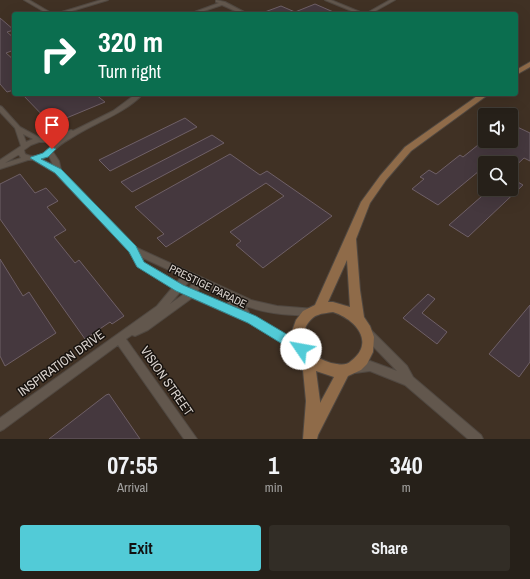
<!DOCTYPE html>
<html lang="en">
<head>
<meta charset="utf-8">
<style>
  :root { --surface:#262019; --page:#322d26; --text:#f1f3f6; --muted:#a4a3a2; --line:#423e38; --accent:#52cbd7 }
  body { margin:0; font-family:"Archivo Narrow",sans-serif; background:var(--page); color:var(--text); height:100vh; display:flex; flex-direction:column; font-size:15px; white-space:nowrap }
  * { box-sizing:border-box; margin:0 }
  p { font-size:13px; color:var(--muted) }
  .icon { flex:none; width:22px; height:22px; fill:none; stroke:currentColor; stroke-width:2; stroke-linecap:round; stroke-linejoin:round }
  .map { position:relative; height:439px; overflow:hidden }
  .side { display:flex; flex-direction:column; background:var(--surface); flex:1 }
  .side>* { flex:none }
  .hud { position:absolute; left:12px; top:12px; width:506px; height:84px; border-radius:4px; box-shadow:0 4px 16px #0002,0 0 0 1px var(--line); background:#0b6e4f; color:#fff; overflow:hidden }
  .controls { position:absolute; left:478px; top:108px; display:grid; gap:8px }
  .controls a { display:grid; place-items:center; width:40px; height:40px; border-radius:4px; background:var(--surface); box-shadow:0 4px 16px #0002,0 0 0 1px var(--line); font-size:20px }
  .pin { position:absolute; display:grid; place-items:center; width:34px; height:34px; color:#fff; margin:-41px -17px; border-radius:50% 50% 50% 0; rotate:-45deg; box-shadow:0 0 4px #0007 }
  .pin .icon { rotate:45deg }
  .me { position:absolute; width:44px; margin:-22px; rotate:303deg; stroke-linejoin:round; filter:drop-shadow(0 0 3px #0008) }
  .turn { display:flex; align-items:center; gap:14px; height:84px; padding:0 20px; font-size:18px }
  .turn .icon { width:52px; height:52px; stroke-width:2.5 }
  .turn b { display:block; font-size:28px; line-height:34px }
  .eta { display:flex; justify-content:space-evenly; align-items:center; height:68px; text-align:center }
  .eta b { font-size:24px; font-weight:800; line-height:28px }
  .action { display:flex; gap:8px; margin-top:auto; padding:8px 20px }
  .action a { flex:1; height:46px; border-radius:4px; background:var(--accent); color:#111; font-size:16px; font-weight:800; line-height:46px; text-align:center }
  .action a+a { background:var(--page); color:var(--text) }
  .map>svg:first-child { display:block }
  .built { fill:#403124; fill-rule:evenodd }
  .building { fill:#45383e; stroke:#6f6067 }
  .lines { fill:none; stroke-linecap:round; stroke-linejoin:round }
  .minor-casing { stroke:#504841; stroke-width:2 }
  .major-casing { stroke:#504841; stroke-width:2 }
  .minor { fill:#62574d; fill-rule:evenodd }
  .major { fill:#8f6b49; fill-rule:evenodd }
  .route { fill:#52cbd7; stroke:#35848c }
  .labels { text-anchor:middle; dominant-baseline:central; stroke-width:3; stroke-linejoin:round; paint-order:stroke }
  .street-label { font-size:11px; fill:#d9d2cd; stroke:#18130f }
  .near-street-label { font-size:13px; fill:#d9d2cd; stroke:#18130f }
</style>
</head>
<body>
<div class="map">
<svg width="530" height="439" viewBox="0 0 530 439">
  <rect width="100%" height="100%" fill="#332a21"/>
  <!-- built -->
  <path class="built" d="M0 0H530V439H0ZM14 14H516V94H14ZM485 115H511V141H485ZM485 163H511V189H485Z"/>
  <!-- building -->
  <path class="building" d="M315 4 338 14 262 13 281 6 295 12Z
    M0 18 14 30 7 32 14 38V50L6 53 14 60V90L7 92 0 84Z
    M22 94H95L105 102 64 119 61 117 49 122Z
    M185 118 197 127 110 171 99 160Z
    M511 124 530 133V161L524 158 511 170V163H495L491 161 485 163V166L438 205 412 189 424 179 420 177 429 170 436 174 460 155 463 157 483 141H511Z
    M212 135 224 143 132 192 121 182Z
    M230 154 260 175 267 171 332 216 263 268 236 245 241 241 230 232 284 196 266 183 166 247 157 238 164 234 135 207Z
    M20 174 35 193 46 188 58 201 47 207 66 230 54 237 75 263 79 260 124 316 112 324 110 322 85 339 0 219V184Z
    M511 178 523 185 468 237 449 225 490 189H511Z
    M0 259 23 296 29 292 56 333 5 366 0 356Z
    M428 294 435 299 422 313 447 332 437 344 403 318Z
    M530 305V362L519 377 489 354Z
    M109 394 140 439H49L106 395Z"/>
  <g class="lines">
    <!-- minor casing -->
    <g class="minor-casing">
      <path id="minor" d="M24 0H29L53 14H48Z
        M101 0H108L62 14H55Z
        M216 0 225 2 248 14H242L222 5 195 14H189L219 3 216 2Z
        M325 0H331L365 14 390 0H395L370 14H359Z
        M136 94H143C124 114 96 122 73 137 66 141 58 145 53 152L59 161 61 170 135 247 251 300 277 306 315 309 317 312 315 315 312 316C286 315 261 314 237 302L247 309 249 312 248 314 304 345 305 348 304 351 300 353 296 351 249 323 192 298 148 330 135 336 132 335 126 339 197 439H184L118 345 4 429 0 431V418L157 306 172 288 137 266 129 251 55 173 33 160H28L0 169V160L21 146 15 128 0 112V106L2 107 20 127 40 138H46L71 130 73 131 113 111ZM23 134 33 139 26 142ZM65 136 56 142 53 140ZM39 142H46L50 144 51 146C45 154 35 159 25 154L24 150 31 145ZM19 155 21 158 5 163 18 155ZM49 156 53 165 41 159ZM141 257 182 276 177 282 143 262ZM190 280 194 282 189 288 185 286ZM201 286 227 297 228 305 197 292ZM180 292 184 294 170 304Z
        M367 329 371 330 407 366 413 377 481 435 483 439H468L405 385 370 371 355 373 351 372 350 368 351 364 370 361 397 371 363 336 362 333 363 330Z"/>
    </g>
    <!-- major casing -->
    <g class="major-casing">
      <path id="major" d="M530 62V67L516 75V70Z
        M480 94H489L411 151 386 180 370 203 356 239 360 290 364 317 370 326 374 337 373 352 367 364 361 370 348 376 318 435 317 439H303L306 401 302 360 292 343 291 334 296 320 303 311 315 305 361 202 380 176 405 147ZM347 260 350 307 333 302H328ZM333 312C355 319 376 342 351 361 347 365 342 365 337 364 318 362 294 343 308 323 311 319 314 316 318 315 322 313 328 313 333 312ZM316 371 334 377 320 403V401Z"/>
    </g>
    <!-- minor -->
    <use href="#minor" class="minor"/>
    <!-- major -->
    <use href="#major" class="major"/>
  </g>
  <!-- route -->
  <path class="route" d="M50 147H52L56 149 48 157 41 159 61 169 136 246 144 262 183 285 256 316 305 345 307 349 305 353 301 354 297 353 248 323 176 291 137 267 129 252 55 173 30 158 31 157 43 153Z"/>
  <g class="labels">
    <!-- street labels -->
    <g class="street-label">
      <text transform="translate(208 286) rotate(26)">PRESTIGE PARADE</text>
    </g>
    <!-- near-street labels -->
    <g class="near-street-label">
      <text transform="translate(61 363) rotate(-36)">INSPIRATION DRIVE</text>
      <text transform="translate(167 381) rotate(55)">VISION STREET</text>
    </g>
  </g>
</svg>
<div class="controls">
<a><svg class="icon" aria-label="sound" viewBox="0 0 24 24"><path d="M4 9h4l5-4v14l-5-4H4zM17 9q2 3 0 6"/></svg></a>
<a><svg class="icon" aria-label="search" viewBox="0 0 24 24"><circle cx="10" cy="10" r="6"/><path d="M15 15l6 6"/></svg></a>
</div>
<div class="pin" style="left:52px;top:149px;background:#d93025"><svg class="icon" aria-label="arrive" viewBox="0 0 24 24"><path d="M6 21V4h12l-3 4 3 4H6"/></svg></div>
<svg class="me" style="left:301px;top:349px" viewBox="-20 -20 40 40"><circle r="19" fill="#fff"/><path d="M0-13L10 11 0 6-10 11z" fill="#52cbd7"/></svg>
<div class="hud">
<div class="turn"><svg class="icon" aria-label="right" viewBox="0 0 24 24"><path d="M7 20v-9h11M14 6l5 5-5 5"/></svg><div><b>320 m</b>Turn right</div></div>
</div>
</div>
<section class="side">
<div class="eta">
<div><b>07:55</b><p>Arrival</p></div>
<div><b>1</b><p>min</p></div>
<div><b>340</b><p>m</p></div>
</div>
<div class="action"><a>Exit</a><a>Share</a></div>
</section>
</body>
</html>
